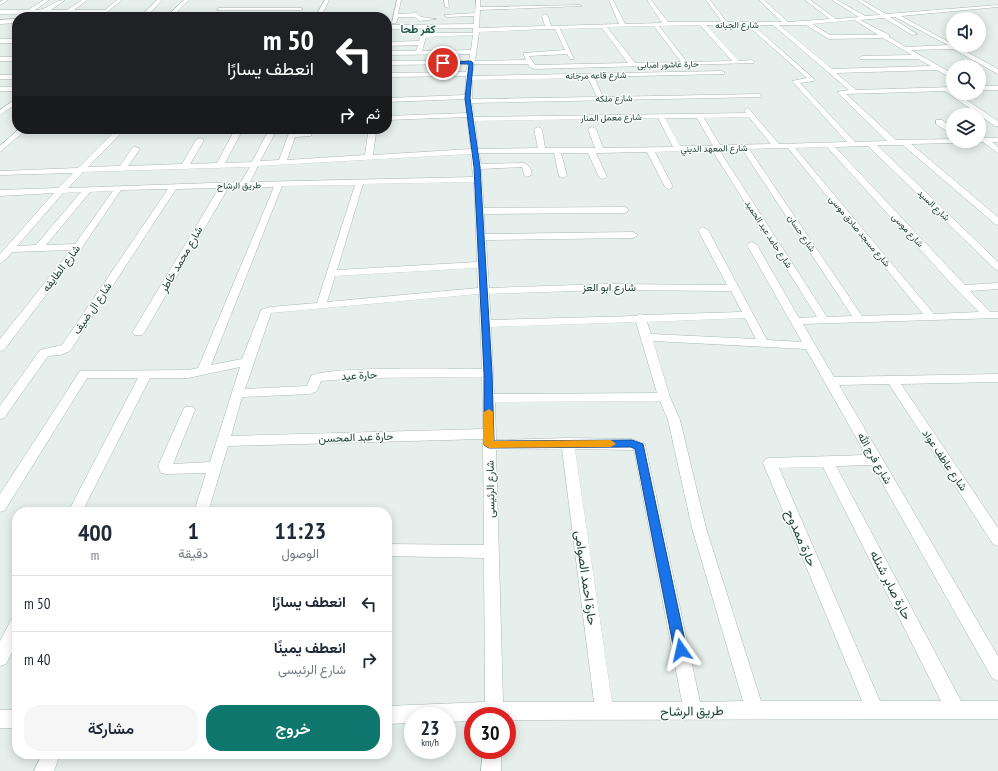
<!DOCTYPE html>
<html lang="ar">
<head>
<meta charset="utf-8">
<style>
  :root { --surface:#fff; --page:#f6f6f7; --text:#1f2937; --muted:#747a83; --line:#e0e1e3; --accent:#0f766e }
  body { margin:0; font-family:"PT Sans Narrow",Vazirmatn,sans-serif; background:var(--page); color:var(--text); direction:rtl; height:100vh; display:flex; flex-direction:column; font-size:15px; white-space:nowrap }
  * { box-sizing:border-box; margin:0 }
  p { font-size:13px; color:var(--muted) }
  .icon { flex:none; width:22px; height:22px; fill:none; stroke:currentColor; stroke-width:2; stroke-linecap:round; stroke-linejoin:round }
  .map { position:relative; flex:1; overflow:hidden; direction:ltr }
  .panel { position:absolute; left:12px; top:507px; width:380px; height:252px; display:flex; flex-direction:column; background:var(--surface); border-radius:16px; box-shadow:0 2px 10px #0003; direction:rtl }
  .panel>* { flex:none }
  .banner { position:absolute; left:12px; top:12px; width:380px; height:122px; border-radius:16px; box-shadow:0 2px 10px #0003; direction:rtl; background:#202124; color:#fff; overflow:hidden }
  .controls { position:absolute; left:946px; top:12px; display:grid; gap:8px }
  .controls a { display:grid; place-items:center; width:40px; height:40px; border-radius:50%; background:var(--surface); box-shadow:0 2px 10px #0003; font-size:20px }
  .speed { position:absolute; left:404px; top:707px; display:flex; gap:8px; font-size:20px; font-weight:700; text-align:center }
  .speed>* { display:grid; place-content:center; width:52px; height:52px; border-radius:50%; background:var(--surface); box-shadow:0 2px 10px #0003; line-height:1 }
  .speed small { font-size:10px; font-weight:400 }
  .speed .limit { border:6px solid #d22; background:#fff; color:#111 }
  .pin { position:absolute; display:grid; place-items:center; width:34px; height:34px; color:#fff; margin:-17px; border:2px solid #fff; border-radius:50%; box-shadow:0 1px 4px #0007 }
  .me { position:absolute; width:44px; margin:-22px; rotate:349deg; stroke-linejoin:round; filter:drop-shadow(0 0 3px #0008) }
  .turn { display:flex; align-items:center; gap:14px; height:84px; padding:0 12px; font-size:18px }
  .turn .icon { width:52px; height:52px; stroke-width:2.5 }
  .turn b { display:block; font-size:28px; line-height:34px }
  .then { display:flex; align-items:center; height:38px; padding:0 12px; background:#0003; gap:8px; font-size:15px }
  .eta { display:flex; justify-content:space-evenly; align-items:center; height:68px; text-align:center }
  .eta b { font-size:24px; font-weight:600; line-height:28px }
  .button { display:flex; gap:8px; margin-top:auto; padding:8px 12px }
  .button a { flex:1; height:46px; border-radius:16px; background:var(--accent); color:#fff; font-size:16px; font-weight:600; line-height:46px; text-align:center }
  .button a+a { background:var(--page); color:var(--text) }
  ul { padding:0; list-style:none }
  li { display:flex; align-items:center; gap:12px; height:56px; padding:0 12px; border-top:1px solid var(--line) }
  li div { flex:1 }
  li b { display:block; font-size:15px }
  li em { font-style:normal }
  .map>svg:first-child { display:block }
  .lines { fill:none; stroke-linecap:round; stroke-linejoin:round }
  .minor-casing { stroke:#a8b8b2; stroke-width:1 }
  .minor { fill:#fff; fill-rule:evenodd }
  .route { fill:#1a73e8; stroke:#114b97 }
  .slow { fill:#f59e0b }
  .labels { text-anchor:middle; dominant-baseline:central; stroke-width:3; stroke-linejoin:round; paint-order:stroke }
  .far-street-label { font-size:9px; fill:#24423a; stroke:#f7fbf9 }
  .far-quarter-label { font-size:11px; font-weight:bold; fill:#1f5548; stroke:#f7fbf9 }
  .street-label { font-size:11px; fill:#24423a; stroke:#f7fbf9 }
  .near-street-label { font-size:13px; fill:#24423a; stroke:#f7fbf9 }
</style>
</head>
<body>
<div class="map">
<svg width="998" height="771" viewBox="0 0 998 771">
  <rect width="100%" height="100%" fill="#e6efeb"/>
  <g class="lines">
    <!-- minor casing -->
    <g class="minor-casing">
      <path id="minor" d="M3 0H8L0 5V2Z
        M44 0H49L35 10C49 10 53 0 65 0L51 10H67L82 0H87L74 10H105L117 0H122L101 17 98 15 101 13 0 14V10H28Z
        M157 0H162L147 16H143V14Z
        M184 0H189L172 17H166Z
        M325 0H329L321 17H315Z
        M397 0H401L398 14 417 13 421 17 436 19 419 21 415 17H398L396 23H392Z
        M444 0H448L449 8 445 7Z
        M476 0H480V7L580 5 582 6 480 10 479 28 545 26 542 16 545 14 548 16 551 26 619 24 609 0H613L625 24 662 23 647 0H651L668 22H722L706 0H710L727 22H782L759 0H764L788 22 830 19 805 0H810L836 19 859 17 832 0H837L865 16 880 15 857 0H862L886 14 998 5V7L901 16 998 69V74L953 49 911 50 953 74V79L937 70 836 73 856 90 953 87V93H956L998 121V126H995L945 91 846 94 896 140 953 139V141H957L953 143 911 144 998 217V225L995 224 903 145H877L998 262V270L995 269 868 146 835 147 965 285 998 283V289L970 291 990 312H998V318L803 324 834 377 998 374V382L901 384 998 528V546L993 544 889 384 839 385 998 656V681L992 678 872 465 836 466 961 701H998V719L507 720V716H473V721L447 722V716H413V723L387 724V706L485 702 484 558 387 556V544L484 545 483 439 228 446 208 512H194L206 473 166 474 161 473 158 466 183 410 185 407H193L195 410 173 464 210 462 240 367 188 378H150L82 512H68L138 378H87L5 510 0 512V494L80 371 188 370 198 368 274 187 228 188 144 333 142 335H134L132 333 219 188 176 189 70 351 60 355 48 356 4 418 0 419V406L40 350 62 345 168 189 121 190 81 249 4 350 0 351V339L71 250 12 252 3 262 0 263V254L54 193 0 196V190L58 188 73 173 0 175V171L78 168 117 129H125L88 167 120 166 133 147H136L140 149 128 166 182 164 196 140 200 138 204 140 190 164 217 163 235 129H243L225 163 252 162 266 135 270 133 274 135 260 161 279 160 289 133 308 132H311V136L295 137 287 160 365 155 368 133 372 131 376 133 373 155 471 149 467 117 387 120V116L467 113 465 99 387 102V98L465 95 466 76 387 77V73L466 72 468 64 387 65V61H469L470 54 387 55V51H416L418 45 387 46V42L419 41 421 35 424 33H473V28L387 29V25L474 24V16L447 17 444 15 475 13ZM890 17H895L948 45 906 47 889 37V35L860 20 884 18 912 35 917 34ZM855 20 878 35H830L812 24ZM700 25 732 61 687 62 659 26ZM706 25H747L807 78 792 81 847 142 779 144 749 109 747 108 744 110 746 113 474 117 472 103 761 97 762 96 759 94 603 97 594 77 724 74V72L722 71 472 76 474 64H528L531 68 535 69 754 63 755 62 752 60 739 61ZM753 25H773L849 90 837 92 887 141 855 142 800 83 814 81V79ZM779 25H806L829 39 883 38 912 55 862 56 859 58 860 59H918L931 66 832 69ZM654 26 681 62 635 63 607 27ZM602 28 628 63 535 65 529 56 567 54 570 59H574L560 29ZM547 29H555L565 50 523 53 526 60 475 61 479 32ZM473 35 471 50 422 51 426 37ZM588 78 597 97 472 99V80ZM749 117 771 144 720 145 704 118ZM658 118 673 147 603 148 596 129 592 127 588 129 595 148H545L542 129 538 127 534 129 538 148 478 149 475 121ZM665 118H697L713 146H680ZM827 147 957 290 979 312 934 314 795 148ZM777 148H788L923 314 862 316 749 149ZM742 149 852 316 827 317 719 150ZM712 150 817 317 799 318 757 245 752 242 749 243 747 245 802 342 767 340 708 230 703 227 698 230 727 285 607 284 489 288 486 240 633 238 638 235 633 232 485 234 484 214 625 213 629 210 625 207 484 208 481 169 522 167 525 177 532 175 530 167 524 163 481 164 479 153H554L559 176 563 178 567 176 561 153H588L599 177 603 179 607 177 596 153 647 152 665 187 669 189 673 187 655 152ZM471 154 473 177 250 182 258 166ZM250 167 241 182 68 188 83 172ZM474 182 477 262 337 270 363 184ZM355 185 317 303 269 307 261 310 242 359 211 365 282 186ZM113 191 75 244 46 245 90 192ZM81 192 36 245 17 246 63 193ZM477 268 478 288 327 302 335 276ZM607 290 731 291 742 312 644 315 640 314 636 316 491 320 489 294ZM479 294 482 369C455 369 327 366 311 376L307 386 245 389 271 313ZM745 318 756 339 651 334 647 322ZM636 322 657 393 494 394 491 327ZM653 341 806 349 866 455 770 458 765 459 763 463 862 701H761L706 528 680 420 670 397ZM482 377 483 429 231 436 242 397 310 394 317 391 321 381 361 378ZM660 401 668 420 692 528 743 701 700 702 645 444 632 439 568 438 496 440 495 402ZM562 449 594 702H503L496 450ZM575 449 634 450 682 702H612ZM823 467 941 701H880L779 468Z
        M219 8H301L303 9 301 10H217Z
        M17 19V23L0 24V20Z
        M0 39H17V43H0Z
        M0 57H17V61H0Z
        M0 75H17V79H0Z
        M979 86H998V90H979Z
        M0 87H17V91H0Z
        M17 98V103L0 115V110Z
        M936 120H942L953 129V135L936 124Z
        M19 129H27L0 152V146Z
        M979 138H998V142H992L998 147V153L983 142H976L979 141Z
        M17 617V642L6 664 0 666V641L11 620Z
        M0 710H17V728H0Z
        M483 750H501V771H481Z
        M42 754H60L54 771H34Z"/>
    </g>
    <!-- minor -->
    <use href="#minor" class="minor"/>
  </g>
  <!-- route -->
  <path class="route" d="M471 61 473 63 470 98 480 167 492 373 494 441 632 440 643 444 687 650 685 654 681 656 676 654 674 650 635 449 631 447 489 448 484 445V373L474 167 465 98 469 64 441 63Z"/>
  <!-- slow -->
  <path class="slow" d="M489 409 493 412 494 441 611 440 616 444 611 447 489 448 484 445V412Z"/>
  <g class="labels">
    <!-- far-street labels -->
    <g class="far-street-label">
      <text x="737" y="24">شارع الجبانه</text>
      <text transform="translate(668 64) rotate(-1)">حارة عاشور امبابى</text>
      <text transform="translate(596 75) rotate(-1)">شارع قاعه مرجانه</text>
      <text transform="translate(614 98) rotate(-1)">شارع ملكه</text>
      <text transform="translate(611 117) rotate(-1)">شارع معمل المنار</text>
      <text transform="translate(714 148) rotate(-1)">شارع المعهد الديني</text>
      <text transform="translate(239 185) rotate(-1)">طريق الرشاح</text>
      <text transform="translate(934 205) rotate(44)">شارع السيد</text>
      <text transform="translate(908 230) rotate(47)">شارع موسى</text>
      <text transform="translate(860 231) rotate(50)">شارع مسجد صادق موسى</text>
      <text transform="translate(802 233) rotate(56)">شارع حسان</text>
      <text transform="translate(769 234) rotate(57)">شارع حامد عبد الحميد</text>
    </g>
    <!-- far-quarter labels -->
    <g class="far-quarter-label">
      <text x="418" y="29">كفر طحا</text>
    </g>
    <!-- street labels -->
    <g class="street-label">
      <text transform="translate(181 259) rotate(-60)">شارع محمد خاطر</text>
      <text transform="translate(61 268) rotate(-53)">شارع الطايفه</text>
      <text x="609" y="287">شارع ابو العز</text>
      <text transform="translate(92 308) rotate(-56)">شارع ال ضيف</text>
      <text transform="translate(359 375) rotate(-3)">حارة عيد</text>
      <text transform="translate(356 437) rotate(-2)">حارة عبد المحسن</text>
      <text transform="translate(875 458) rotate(60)">شارع فرج الله</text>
      <text transform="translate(945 460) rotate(56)">شارع عاطف عواد</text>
      <text transform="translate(490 489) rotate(-91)">شارع الرئيسى</text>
    </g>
    <!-- near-street labels -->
    <g class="near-street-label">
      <text transform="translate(801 538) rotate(67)">حارة ممدوح</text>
      <text transform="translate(586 578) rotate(82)">حارة احمد الصوامى</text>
      <text transform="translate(891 585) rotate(63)">حارة صابر شنله</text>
      <text transform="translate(692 711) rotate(-1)">طريق الرشاح</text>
    </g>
  </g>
</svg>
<div class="controls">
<a><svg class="icon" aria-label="sound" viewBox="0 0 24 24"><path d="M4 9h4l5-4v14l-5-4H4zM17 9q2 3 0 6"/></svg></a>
<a><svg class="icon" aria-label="search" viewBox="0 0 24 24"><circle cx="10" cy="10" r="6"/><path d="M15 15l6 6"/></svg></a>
<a><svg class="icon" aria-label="layers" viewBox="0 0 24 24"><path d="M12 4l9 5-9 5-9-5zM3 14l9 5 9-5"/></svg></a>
</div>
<div class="speed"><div>23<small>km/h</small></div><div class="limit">30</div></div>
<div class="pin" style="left:443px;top:63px;background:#d93025"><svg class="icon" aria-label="arrive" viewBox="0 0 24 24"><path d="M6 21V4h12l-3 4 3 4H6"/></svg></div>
<svg class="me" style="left:681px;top:650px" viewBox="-20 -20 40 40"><path d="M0-17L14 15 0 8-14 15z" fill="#1a73e8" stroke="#fff" stroke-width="4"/></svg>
<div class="banner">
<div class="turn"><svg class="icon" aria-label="left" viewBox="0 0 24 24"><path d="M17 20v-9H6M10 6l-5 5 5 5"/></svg><div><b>50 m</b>انعطف يسارًا</div></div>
<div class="then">ثم<svg class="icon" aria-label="right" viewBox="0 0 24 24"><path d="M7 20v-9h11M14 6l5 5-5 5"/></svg></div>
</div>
<section class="panel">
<div class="eta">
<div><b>11:23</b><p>الوصول</p></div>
<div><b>1</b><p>دقيقة</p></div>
<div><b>400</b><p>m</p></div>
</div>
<ul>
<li><svg class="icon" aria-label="left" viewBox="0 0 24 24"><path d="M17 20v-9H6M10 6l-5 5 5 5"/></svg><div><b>انعطف يسارًا</b></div><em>50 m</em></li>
<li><svg class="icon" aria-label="right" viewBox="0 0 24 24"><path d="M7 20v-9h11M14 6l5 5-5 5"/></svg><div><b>انعطف يمينًا</b><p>شارع الرئيسى</p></div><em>40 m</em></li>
</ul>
<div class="button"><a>خروج</a><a>مشاركة</a></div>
</section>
</div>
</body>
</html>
